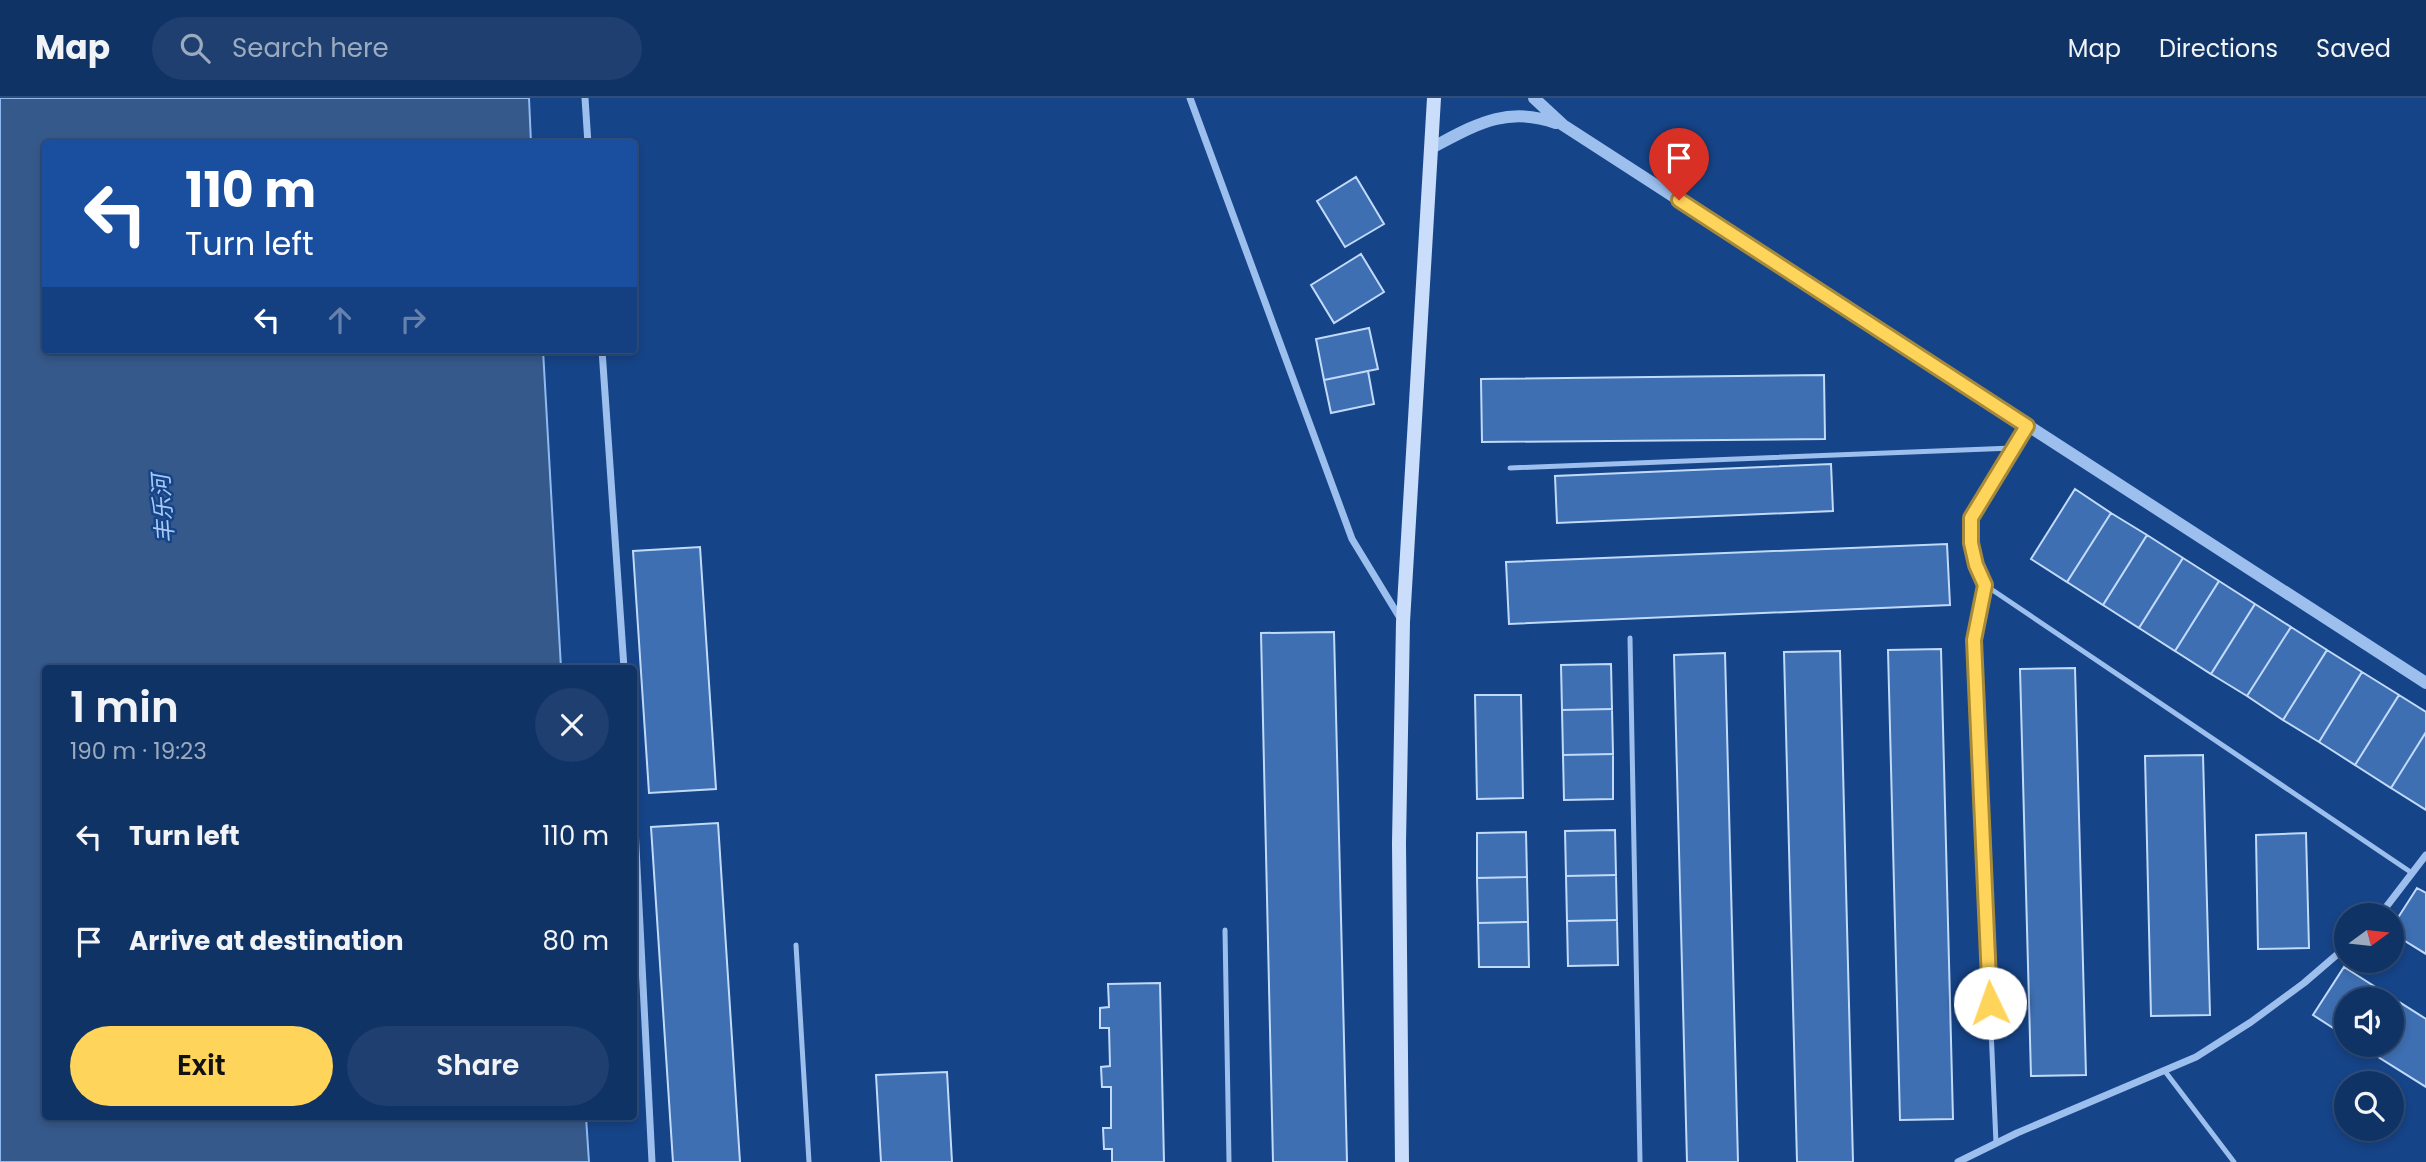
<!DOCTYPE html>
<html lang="en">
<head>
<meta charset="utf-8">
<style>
  :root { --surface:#103366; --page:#1e3f6f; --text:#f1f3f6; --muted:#9caabf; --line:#304e7a; --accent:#ffd45a }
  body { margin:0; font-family:Poppins,"Noto Sans SC",sans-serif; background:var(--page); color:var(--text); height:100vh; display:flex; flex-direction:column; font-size:26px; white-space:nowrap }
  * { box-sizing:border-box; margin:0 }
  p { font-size:23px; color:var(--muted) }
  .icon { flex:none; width:38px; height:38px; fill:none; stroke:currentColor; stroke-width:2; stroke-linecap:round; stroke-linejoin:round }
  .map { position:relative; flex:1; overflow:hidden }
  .side { position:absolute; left:42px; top:567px; width:595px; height:455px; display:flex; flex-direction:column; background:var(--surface); border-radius:7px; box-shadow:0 4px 10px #0003,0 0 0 2px var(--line) }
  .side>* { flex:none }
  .banner { position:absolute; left:42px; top:42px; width:595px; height:214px; border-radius:7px; box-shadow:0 4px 10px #0003,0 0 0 2px var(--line); background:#1a4fa0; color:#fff; overflow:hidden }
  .needle { width:46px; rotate:75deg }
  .controls { position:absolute; left:2334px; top:805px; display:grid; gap:14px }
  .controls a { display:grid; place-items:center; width:70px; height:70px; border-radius:50%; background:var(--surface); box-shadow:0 4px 10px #0003,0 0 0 2px var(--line); font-size:35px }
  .pin { position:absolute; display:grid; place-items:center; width:60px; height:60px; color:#fff; margin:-72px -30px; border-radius:50% 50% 50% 0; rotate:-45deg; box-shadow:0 0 7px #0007 }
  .pin .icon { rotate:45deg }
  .me { position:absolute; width:77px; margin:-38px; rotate:357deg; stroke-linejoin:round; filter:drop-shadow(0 0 5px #0008) }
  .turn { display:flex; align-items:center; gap:24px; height:147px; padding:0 28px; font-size:32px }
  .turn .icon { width:91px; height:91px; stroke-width:2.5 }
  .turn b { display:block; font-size:49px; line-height:60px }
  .lanes { display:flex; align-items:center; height:66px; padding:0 28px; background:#0003; justify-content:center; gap:35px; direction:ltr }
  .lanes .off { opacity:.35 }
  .round { display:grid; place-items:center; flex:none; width:74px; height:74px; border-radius:37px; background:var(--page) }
  .overview { display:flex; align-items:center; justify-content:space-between; height:119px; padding:0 28px }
  h1 { font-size:42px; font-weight:600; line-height:52px }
  .action { display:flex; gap:14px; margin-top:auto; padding:14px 28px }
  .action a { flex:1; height:80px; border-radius:42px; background:var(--accent); color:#111; font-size:28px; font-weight:600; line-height:80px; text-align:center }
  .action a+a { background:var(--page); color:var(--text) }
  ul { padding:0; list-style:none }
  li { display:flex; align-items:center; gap:21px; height:105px; padding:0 28px }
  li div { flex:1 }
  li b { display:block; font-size:26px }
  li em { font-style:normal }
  header { display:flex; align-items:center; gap:42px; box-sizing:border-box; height:98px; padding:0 35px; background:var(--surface); border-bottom:2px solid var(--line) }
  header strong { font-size:33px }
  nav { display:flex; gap:38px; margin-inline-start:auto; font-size:24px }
  .search { width:490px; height:63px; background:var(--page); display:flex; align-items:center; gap:18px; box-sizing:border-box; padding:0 24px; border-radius:38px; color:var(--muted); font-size:26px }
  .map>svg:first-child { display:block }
  .water { fill:#36598b; stroke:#8fbaf1; stroke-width:2 }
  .building { fill:#3e6fb2; stroke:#c2dafa; stroke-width:2 }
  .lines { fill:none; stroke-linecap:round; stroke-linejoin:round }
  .service { stroke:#9cbfee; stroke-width:5 }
  .minor { stroke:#9cbfee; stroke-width:7 }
  .tertiary { stroke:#9cbfee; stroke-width:12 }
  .secondary { stroke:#caddfa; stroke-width:14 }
  .route-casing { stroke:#a68a3a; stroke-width:18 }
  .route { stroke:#ffd45a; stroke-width:12 }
  .labels { text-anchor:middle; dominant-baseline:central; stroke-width:5; stroke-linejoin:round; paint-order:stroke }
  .water-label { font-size:23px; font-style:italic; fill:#a8c9f6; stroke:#164488 }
</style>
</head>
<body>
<header>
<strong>Map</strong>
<div class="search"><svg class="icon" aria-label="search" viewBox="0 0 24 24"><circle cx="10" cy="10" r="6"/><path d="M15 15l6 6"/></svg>Search here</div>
<nav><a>Map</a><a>Directions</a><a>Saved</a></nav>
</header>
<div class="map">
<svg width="2426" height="1064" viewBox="0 0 2426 1064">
  <rect width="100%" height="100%" fill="#164488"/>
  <!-- water -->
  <path class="water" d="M0 0H529L531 45 46 46V252H543L561 570H46V1018L586 1019 589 1064H0Z"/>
  <!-- building -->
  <path class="building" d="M1356 79 1384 126 1345 149 1317 103Z
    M1361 156 1384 194 1334 225 1311 187Z
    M1369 230 1378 271 1324 282 1316 241Z
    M1368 273 1374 306 1331 315 1324 282Z
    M1824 277 1825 341 1482 344 1481 281Z
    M1831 366 1833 413 1557 425 1555 378Z
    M2075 391 2111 415 2067 484 2031 461Z
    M2111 415 2147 437 2103 507 2067 484Z
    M2147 437 2183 460 2139 530 2103 507Z
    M1947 446 1950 507 1509 526 1506 464Z
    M700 449 716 691 649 695 633 453Z
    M2183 460 2219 483 2175 553 2139 530Z
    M2219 483 2255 506 2211 576 2175 553Z
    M2255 506 2291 529 2247 598 2211 576Z
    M2291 529 2327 552 2283 622 2247 598Z
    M1334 534 1347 1064H1273L1261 535Z
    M1941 551 1953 1021 1900 1022 1888 552Z
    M2327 552 2362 574 2319 644 2283 622Z
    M1840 553 1853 1064H1797L1784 554Z
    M1725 555 1738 1064H1687L1674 557Z
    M1611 566 1612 611 1562 612 1561 567Z
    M2075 570 2086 977 2031 978 2020 571Z
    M2362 574 2399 597 2355 667 2319 644Z
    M1475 597H1521L1523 700 1477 701Z
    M2399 597 2426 614V634L2391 690 2355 667Z
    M1612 611 1613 656 1563 657 1562 612Z
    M2426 634V712L2391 690Z
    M1613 656V701L1564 702 1563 657Z
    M2203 657 2210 917 2151 918 2145 658Z
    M718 725 740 1064H673L651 729Z
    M1615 732 1616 777 1566 778 1565 733Z
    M1526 734 1527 779 1477 780V735Z
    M2306 735 2309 850 2258 851 2256 737Z
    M1616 777 1617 822 1567 823 1566 778Z
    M1527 779 1528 824 1478 825 1477 780Z
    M2417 790 2426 795V856L2392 835V829Z
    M1617 822 1618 867 1568 868 1567 823Z
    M1528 824 1529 869H1479L1478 825Z
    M2344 869 2426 921V989L2359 947H2392V901H2347V939L2313 917Z
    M1160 885 1164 1064H1112V1051H1104L1103 1030H1111V989H1102L1101 969 1110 968 1109 930H1100V910L1109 909 1108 886Z
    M947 974 952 1064H881L876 977Z"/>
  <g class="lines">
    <!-- service -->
    <path class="service" d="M2027 328C2017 344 1973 410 1971 423 1968 446 1975 466 1985 487L2412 775
      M1510 370 2013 350
      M1985 487 1974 542 1996 1045
      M1630 540 1640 1064
      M1225 832 1229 1064
      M796 847 809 1064
      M2164 972 2234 1064"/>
    <!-- minor -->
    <path class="minor" d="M585 0 588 46
      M1190 0 1352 441 1400 520
      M602 252 624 570
      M634 710 652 1064
      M2380 817 2426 757
      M1958 1064 2017 1035 2196 959 2251 924 2304 885 2347 848"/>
    <!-- tertiary -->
    <path class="tertiary" d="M1534 0 1563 27 2426 585
      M1431 50C1474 28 1505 7 1556 25"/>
    <!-- secondary -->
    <path class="secondary" d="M1402 1064 1399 745 1403 524 1434 0"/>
  </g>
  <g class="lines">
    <!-- route casing -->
    <g class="route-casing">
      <path id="route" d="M1679 102 2027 328 1971 420V445L1976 467 1985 487 1974 542 1990 905"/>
    </g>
    <!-- route -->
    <use href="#route" class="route"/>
  </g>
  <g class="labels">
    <!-- water labels -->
    <g class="water-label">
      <text transform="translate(163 411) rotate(-94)">丰乐河</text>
    </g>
  </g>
</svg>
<div class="controls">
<a><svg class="needle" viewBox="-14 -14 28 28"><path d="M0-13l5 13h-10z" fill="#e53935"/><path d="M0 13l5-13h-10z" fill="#9caabf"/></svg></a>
<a><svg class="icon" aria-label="sound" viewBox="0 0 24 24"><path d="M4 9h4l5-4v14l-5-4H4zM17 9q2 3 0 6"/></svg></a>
<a><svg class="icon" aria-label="search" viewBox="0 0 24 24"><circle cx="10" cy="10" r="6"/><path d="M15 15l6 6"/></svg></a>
</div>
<div class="pin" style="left:1679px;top:102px;background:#d93025"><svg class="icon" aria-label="arrive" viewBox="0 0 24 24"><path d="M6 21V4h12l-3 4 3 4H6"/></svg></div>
<svg class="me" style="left:1990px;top:905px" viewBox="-20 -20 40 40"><circle r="19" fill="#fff"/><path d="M0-13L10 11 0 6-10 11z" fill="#ffd45a"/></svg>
<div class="banner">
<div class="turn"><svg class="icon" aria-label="left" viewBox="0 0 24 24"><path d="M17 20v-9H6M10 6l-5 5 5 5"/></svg><div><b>110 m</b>Turn left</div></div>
<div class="lanes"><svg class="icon" aria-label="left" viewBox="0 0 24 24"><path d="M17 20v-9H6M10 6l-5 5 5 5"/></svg><svg class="icon off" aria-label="ahead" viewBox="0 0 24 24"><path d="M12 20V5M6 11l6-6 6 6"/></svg><svg class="icon off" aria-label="right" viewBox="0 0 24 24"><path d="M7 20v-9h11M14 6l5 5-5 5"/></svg></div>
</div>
<section class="side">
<div class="overview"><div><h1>1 min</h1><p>190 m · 19:23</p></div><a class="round"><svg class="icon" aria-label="close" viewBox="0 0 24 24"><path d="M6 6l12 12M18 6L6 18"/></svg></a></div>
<ul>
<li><svg class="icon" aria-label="left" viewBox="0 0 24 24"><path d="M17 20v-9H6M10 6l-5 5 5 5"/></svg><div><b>Turn left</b></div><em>110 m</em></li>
<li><svg class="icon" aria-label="arrive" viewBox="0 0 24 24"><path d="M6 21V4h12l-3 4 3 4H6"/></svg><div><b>Arrive at destination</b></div><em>80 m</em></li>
</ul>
<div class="action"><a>Exit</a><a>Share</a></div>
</section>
</div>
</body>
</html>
